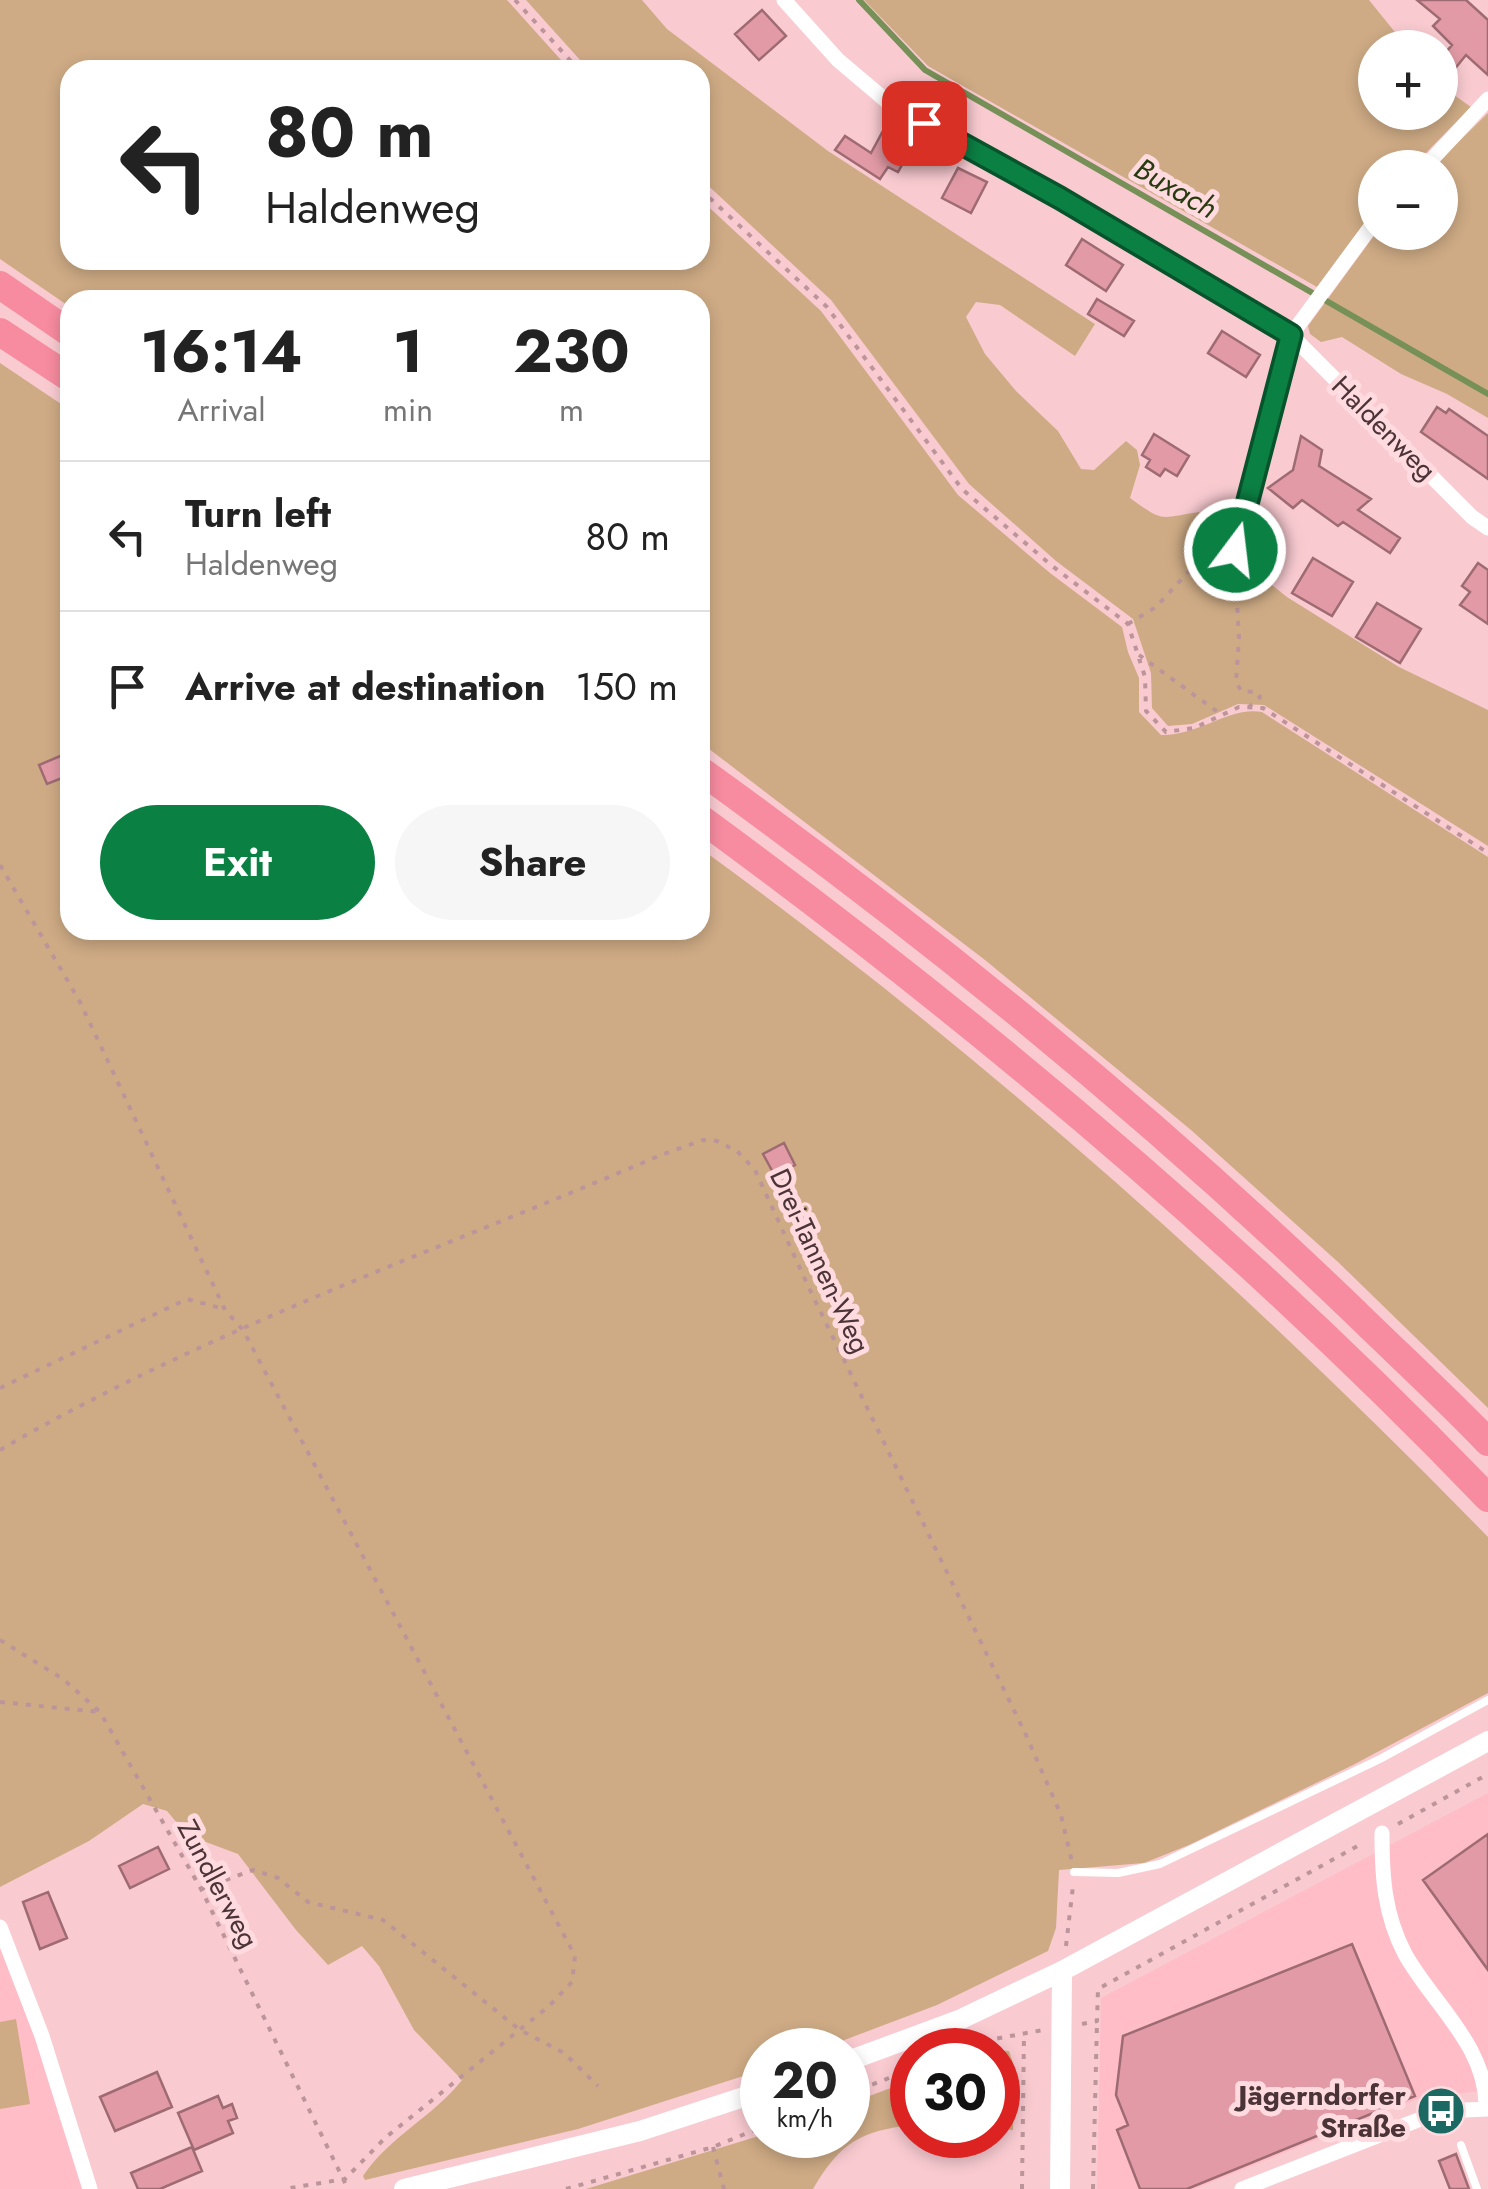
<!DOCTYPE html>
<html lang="en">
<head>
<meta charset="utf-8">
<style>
  :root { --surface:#fff; --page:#f6f6f6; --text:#222; --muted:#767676; --line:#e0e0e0; --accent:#0b8043 }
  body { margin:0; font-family:Jost,sans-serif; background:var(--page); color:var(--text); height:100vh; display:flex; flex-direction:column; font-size:38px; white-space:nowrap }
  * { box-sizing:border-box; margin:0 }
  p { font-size:32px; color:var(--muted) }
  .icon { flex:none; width:55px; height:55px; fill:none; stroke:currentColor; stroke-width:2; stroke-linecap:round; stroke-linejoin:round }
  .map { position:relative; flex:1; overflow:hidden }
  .panel { position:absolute; left:60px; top:290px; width:650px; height:650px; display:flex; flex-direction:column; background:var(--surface); border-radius:30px; box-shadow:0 5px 15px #0003 }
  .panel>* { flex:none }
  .guide { position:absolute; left:60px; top:60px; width:650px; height:210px; border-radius:30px; box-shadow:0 5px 15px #0003; background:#fff; color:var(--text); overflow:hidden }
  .fabs { position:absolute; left:1358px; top:30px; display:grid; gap:20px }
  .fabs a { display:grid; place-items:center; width:100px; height:100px; border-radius:50%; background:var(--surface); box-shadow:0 5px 15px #0003; font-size:50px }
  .speed { position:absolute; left:740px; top:2028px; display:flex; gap:20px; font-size:50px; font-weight:700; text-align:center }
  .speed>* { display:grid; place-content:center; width:130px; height:130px; border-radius:50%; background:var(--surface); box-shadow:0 5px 15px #0003; line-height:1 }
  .speed small { font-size:25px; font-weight:400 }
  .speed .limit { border:15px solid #d22; background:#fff; color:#111 }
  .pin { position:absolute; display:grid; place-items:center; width:85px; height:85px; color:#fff; margin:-42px; border-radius:20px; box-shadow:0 5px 15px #0006 }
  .me { position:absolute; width:110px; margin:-55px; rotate:15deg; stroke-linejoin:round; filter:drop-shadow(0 0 8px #0008) }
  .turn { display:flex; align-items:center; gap:35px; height:210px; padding:0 40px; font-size:45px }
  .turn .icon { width:130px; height:130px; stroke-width:2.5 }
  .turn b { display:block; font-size:70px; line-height:85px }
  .eta { display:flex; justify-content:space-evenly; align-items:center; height:170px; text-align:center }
  .eta b { font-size:60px; font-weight:700; line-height:70px }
  .button { display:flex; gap:20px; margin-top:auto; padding:20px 40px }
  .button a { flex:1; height:115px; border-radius:60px; background:var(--accent); color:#fff; font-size:40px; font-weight:700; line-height:115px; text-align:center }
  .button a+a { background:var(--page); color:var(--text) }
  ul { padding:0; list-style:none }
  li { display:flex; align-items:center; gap:30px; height:150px; padding:0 40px; border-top:2px solid var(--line) }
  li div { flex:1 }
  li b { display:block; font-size:38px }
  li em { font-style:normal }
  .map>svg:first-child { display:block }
  .built { fill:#ffbdc7 }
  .green { fill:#ceab85 }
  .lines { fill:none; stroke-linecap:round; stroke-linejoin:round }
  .stream { stroke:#769057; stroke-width:6 }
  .building { fill:#e29ba6; stroke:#9e6b73; stroke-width:2.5 }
  .path { stroke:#bb959a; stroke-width:4; stroke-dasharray:5 8; stroke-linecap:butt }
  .lane { stroke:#fff; stroke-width:8 }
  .street { stroke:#fff; stroke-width:15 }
  .secondary { stroke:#fff; stroke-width:20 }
  .highway { stroke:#f78b9f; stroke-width:28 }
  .route-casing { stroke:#07532c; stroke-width:25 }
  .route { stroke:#0b8043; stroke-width:18 }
  .labels { text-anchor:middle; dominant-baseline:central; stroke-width:10; stroke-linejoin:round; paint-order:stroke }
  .street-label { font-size:28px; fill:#4b3437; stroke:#ffdbe0 }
  .poi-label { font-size:28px; font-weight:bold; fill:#4b3437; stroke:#ffdbe0; text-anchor:end }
  .water-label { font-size:30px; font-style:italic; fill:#283a0f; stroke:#ffdbe0 }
</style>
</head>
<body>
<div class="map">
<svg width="1488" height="2189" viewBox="0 0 1488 2189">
  <rect width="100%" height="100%" fill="#f9cbd1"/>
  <!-- built -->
  <path class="built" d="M1488 1793V2090L1417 2099 1195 2189H1097L1101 1998Z
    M0 1940 37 2036 84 2189H0Z"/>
  <!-- green -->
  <path class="green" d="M0 0H507L570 70H70V260H700V199L821 311 958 495 1050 573 1122 627 1128 652 1139 678V712L1161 735C1199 736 1229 706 1262 712L1488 857V1408L1338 1262 1191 1130 985 960 700 742V300H70V307L0 259Z
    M526 0H642L667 29 828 151 1095 324 1075 356 1000 305 976 302 966 317 985 354 1016 391 1058 431 1081 469 1094 470 1126 441 1137 450 1140 465 1130 498C1165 523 1158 518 1199 512L1209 519 1218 542 1287 597 1399 667 1488 710V846L1264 705 1238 704 1192 724 1168 726 1152 708 1151 673 1133 619 1056 561 969 484 831 300 700 178V70H589Z
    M864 0H1369L1407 47 1375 48V112H1440V85L1471 107 1412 167 1375 168V209L1317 287 928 66Z
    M1488 113V418L1447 394 1401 374 1342 337 1321 342 1310 334 1308 326 1376 233 1440 232V168L1433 167Z
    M0 363 70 410V930H700V848C983 1054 1244 1287 1488 1537V1693L1353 1765 1189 1845 1144 1863 1059 1870 1056 1928 1048 1951 937 2005 818 2050H762V2070L578 2129 365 2180 363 2176C390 2136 434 2116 462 2080L414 2030 379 1966 362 1946 328 1965 296 1930 238 1854 187 1835 167 1811 143 1804 89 1841 0 1887Z
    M16 2019 30 2104 0 2109V2022Z
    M995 2050H996L1009 2051 1014 2066 1013 2130 998 2129Z
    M912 2080V2125C860 2131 840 2143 813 2189H586L762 2135H848V2104Z"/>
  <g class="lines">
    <!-- stream -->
    <path class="stream" d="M859 0 925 70 1488 394"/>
  </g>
  <!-- building -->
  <path class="building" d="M1417 0H1466L1488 20V75L1466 55 1449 76 1440 68V59L1452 45 1433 26 1440 19Z
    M762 10 786 36 759 60 735 34Z
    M884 129 913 145 898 172 888 167 880 179 835 150 845 136 871 153Z
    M958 168 987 182 971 213 942 198Z
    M1082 239 1123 265 1106 291 1066 265Z
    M1097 299 1134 321 1124 336 1088 314Z
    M1222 331 1260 355 1246 377 1208 353Z
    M1437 407 1446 413 1449 409 1488 436V479L1421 432Z
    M1154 434 1189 456 1177 476 1165 469 1160 476 1146 467 1150 460 1142 455Z
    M1301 436 1322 450 1319 466 1371 499 1358 510 1400 538 1390 553 1343 522 1338 526 1302 500 1293 508 1268 488 1293 470Z
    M1313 558 1353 582 1332 616 1292 593Z
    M1478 563 1488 570V624L1460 605 1470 592 1462 586Z
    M1377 603 1421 629 1400 663 1356 637Z
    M65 754 70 775 47 784 39 765Z
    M784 1143 795 1165 775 1176 763 1154Z
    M1488 1834V1970L1423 1880Z
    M158 1847 169 1869 130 1888 119 1866Z
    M48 1892 67 1938 40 1949 23 1902Z
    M1352 1944 1415 2096 1187 2189H1140L1117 2130 1128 2125 1116 2095 1123 2036Z
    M157 2072 172 2107 115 2131 100 2097Z
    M218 2096 223 2108 232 2104 237 2118 228 2121 233 2133 194 2150 178 2113Z
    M192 2147 202 2171 160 2189H138L131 2173Z
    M1456 2154 1469 2189H1450L1439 2161Z"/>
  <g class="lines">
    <!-- path -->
    <path class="path" d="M515 0 579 70
      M700 189 827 307 962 489 1051 565 1128 624 1145 677 1146 711 1166 732 1194 728 1239 707 1263 708 1488 853
      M1235 569 1239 638 1236 681 1241 691 1257 692 1260 697 1249 707
      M1128 624 1156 607 1190 570 1234 589
      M1139 655 1222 715
      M0 865 80 1002 225 1310 243 1330 575 1956 572 1982 548 2007 385 2138 345 2179 284 2189
      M0 1388 187 1299 224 1309
      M0 1450C208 1329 440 1250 661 1155L703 1140 717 1141 737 1151 755 1170 809 1288 1026 1735 1061 1815 1072 1862
      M0 1640 63 1679 100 1712 201 1889 348 2189
      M0 1702 100 1712
      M1398 1824 1488 1774
      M201 1889 253 1870 278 1878 308 1902 383 1920 520 2030 564 2053 598 2086
      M1066 1946 1073 1886
      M1082 2024 1097 2021 1098 1989 1363 1843
      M960 2050 994 2039 1043 2030
      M848 2094 912 2069
      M713 2147 724 2189
      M566 2189 713 2147 762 2127
      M1022 2189 1024 2034
      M1093 2189 1097 2021"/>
    <!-- lane -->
    <path class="lane" d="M1074 1872 1118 1873 1160 1864 1380 1759 1488 1700
      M1461 2145 1477 2189"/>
    <!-- street -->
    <path class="street" d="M784 0 838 60 890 104 1060 198 1291 335 1472 517 1488 528
      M1424 168 1488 99
      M1235 551 1291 335 1375 221
      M1382 1833C1382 1876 1384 1914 1405 1954 1432 2003 1488 2047 1486 2109
      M0 1927 42 2036 90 2189
      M1242 2189 1441 2111 1488 2109"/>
    <!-- secondary -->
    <path class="secondary" d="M848 2061 959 2020 1062 1971 1488 1741
      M404 2189 640 2131 762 2091
      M1060 2189 1062 1971"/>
    <!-- highway -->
    <path class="highway" d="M0 285 70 333
      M0 332 70 378
      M700 770C931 936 1153 1117 1358 1315 1401 1357 1446 1398 1488 1442
      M700 818C980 1023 1247 1247 1488 1498"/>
  </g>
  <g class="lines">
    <!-- route casing -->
    <g class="route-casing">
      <path id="route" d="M924 123 1060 198 1291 335 1235 550"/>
    </g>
    <!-- route -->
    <use href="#route" class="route"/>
  </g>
  <!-- icons -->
  <defs>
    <g id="bus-disc" transform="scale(2.5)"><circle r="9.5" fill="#1c6863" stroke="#ffdbe0"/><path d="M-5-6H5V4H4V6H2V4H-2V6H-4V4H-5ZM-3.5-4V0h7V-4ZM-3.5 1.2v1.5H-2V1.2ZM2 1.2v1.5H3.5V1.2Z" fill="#fff"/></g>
  </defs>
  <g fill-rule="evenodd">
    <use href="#bus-disc" x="1441" y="2111"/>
  </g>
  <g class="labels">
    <!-- street labels -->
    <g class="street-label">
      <text transform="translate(1384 428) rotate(45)">Haldenweg</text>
      <text transform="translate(820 1261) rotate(65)">Drei-Tannen-Weg</text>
      <text transform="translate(218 1884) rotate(62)">Zundlerweg</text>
    </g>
    <!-- poi labels -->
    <g class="poi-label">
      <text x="1406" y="2095">Jägerndorfer<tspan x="1406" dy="32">Straße</tspan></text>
    </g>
    <!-- water labels -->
    <g class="water-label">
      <text transform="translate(1176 188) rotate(30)">Buxach</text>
    </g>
  </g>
</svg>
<div class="fabs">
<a>+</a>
<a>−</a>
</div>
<div class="speed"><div>20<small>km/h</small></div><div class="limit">30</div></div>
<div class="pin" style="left:924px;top:123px;background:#d93025"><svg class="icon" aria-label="arrive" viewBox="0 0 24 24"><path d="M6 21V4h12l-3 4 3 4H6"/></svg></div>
<svg class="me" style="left:1235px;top:550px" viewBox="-20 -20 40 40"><circle r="17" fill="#0b8043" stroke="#fff" stroke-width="3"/><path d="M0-11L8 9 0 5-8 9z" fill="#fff"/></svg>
<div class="guide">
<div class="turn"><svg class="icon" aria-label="left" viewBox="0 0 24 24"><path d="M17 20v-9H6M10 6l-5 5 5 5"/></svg><div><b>80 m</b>Haldenweg</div></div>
</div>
<section class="panel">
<div class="eta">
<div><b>16:14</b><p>Arrival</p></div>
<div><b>1</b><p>min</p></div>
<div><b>230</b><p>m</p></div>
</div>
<ul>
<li><svg class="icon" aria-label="left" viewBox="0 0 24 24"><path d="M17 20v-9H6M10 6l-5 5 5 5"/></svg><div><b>Turn left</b><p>Haldenweg</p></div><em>80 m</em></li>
<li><svg class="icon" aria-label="arrive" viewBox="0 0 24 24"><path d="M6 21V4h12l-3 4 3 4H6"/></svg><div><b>Arrive at destination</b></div><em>150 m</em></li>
</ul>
<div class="button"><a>Exit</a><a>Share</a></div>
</section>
</div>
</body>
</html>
